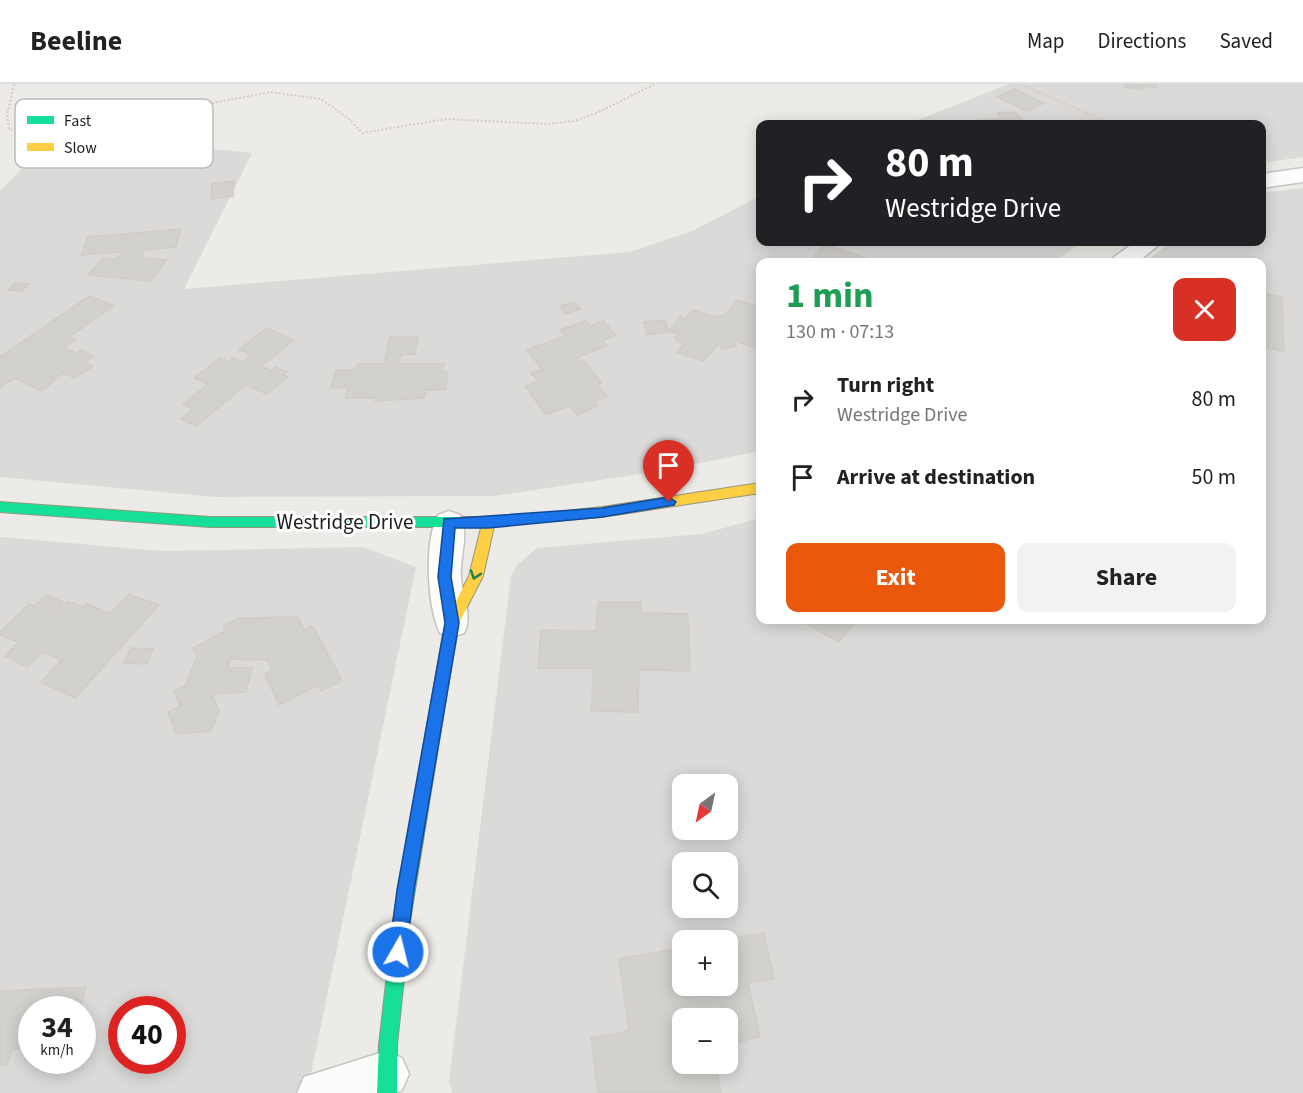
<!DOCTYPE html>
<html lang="en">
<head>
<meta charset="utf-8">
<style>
  :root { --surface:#fff; --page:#f2f2f2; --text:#222; --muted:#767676; --line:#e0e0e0; --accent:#ea580c }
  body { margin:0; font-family:"Source Sans 3",sans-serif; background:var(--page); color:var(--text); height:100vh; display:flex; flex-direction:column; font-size:22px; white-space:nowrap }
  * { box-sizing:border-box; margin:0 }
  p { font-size:20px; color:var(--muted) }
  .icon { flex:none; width:33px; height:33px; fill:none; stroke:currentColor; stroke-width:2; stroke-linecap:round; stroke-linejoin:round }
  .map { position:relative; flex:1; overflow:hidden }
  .sheet { position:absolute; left:756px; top:174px; width:510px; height:366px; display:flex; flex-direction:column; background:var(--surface); border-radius:12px; box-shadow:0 3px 15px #0003 }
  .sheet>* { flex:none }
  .guide { position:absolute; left:756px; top:36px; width:510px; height:126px; border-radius:12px; box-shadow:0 3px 15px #0003; background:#202124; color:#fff; overflow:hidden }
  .needle { width:39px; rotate:213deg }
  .buttons { position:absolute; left:672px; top:690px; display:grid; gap:12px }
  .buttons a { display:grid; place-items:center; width:66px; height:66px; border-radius:12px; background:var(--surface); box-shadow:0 3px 15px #0003; font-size:30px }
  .speed { position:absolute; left:18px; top:912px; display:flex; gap:12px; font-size:30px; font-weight:700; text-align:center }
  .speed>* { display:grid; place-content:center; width:78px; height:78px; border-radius:50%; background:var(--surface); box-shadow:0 3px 15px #0003; line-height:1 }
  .speed small { font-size:15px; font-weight:400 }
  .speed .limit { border:9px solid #d22; background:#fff; color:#111 }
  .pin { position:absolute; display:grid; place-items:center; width:51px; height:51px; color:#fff; margin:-62px -26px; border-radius:50% 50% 50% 0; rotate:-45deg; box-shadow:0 0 6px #0007 }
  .pin .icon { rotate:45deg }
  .me { position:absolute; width:66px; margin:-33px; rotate:8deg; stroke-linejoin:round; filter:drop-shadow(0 0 4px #0008) }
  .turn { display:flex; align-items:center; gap:21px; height:126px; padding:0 30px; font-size:27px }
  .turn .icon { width:78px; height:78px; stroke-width:2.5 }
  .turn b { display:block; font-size:42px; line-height:51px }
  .round { display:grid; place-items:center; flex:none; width:63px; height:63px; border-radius:12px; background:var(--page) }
  .overview { display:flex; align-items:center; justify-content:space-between; height:102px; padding:0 30px }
  h1 { font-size:36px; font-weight:700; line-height:45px; color:#1e9e55 }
  .cta { display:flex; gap:12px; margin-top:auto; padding:12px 30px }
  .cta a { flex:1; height:69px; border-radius:12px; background:var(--accent); color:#fff; font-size:24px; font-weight:700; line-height:69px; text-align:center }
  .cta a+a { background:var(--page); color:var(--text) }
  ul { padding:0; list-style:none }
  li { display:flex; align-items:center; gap:18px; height:78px; padding:0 30px }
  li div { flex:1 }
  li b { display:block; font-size:22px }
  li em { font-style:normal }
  header { display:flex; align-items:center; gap:36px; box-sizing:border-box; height:84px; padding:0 30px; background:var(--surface); border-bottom:2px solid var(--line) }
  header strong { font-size:28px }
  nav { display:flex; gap:33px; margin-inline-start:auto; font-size:21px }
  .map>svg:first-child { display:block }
  .residential { fill:#dcdad8; fill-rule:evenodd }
  .building { fill:#d3d1ce; stroke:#d0cdc8; stroke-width:1.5 }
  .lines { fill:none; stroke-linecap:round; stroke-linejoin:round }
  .street-casing { stroke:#c5c4c3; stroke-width:3 }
  .fast-casing { stroke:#95977e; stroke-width:2 }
  .slow-casing { stroke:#95977e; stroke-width:2 }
  .path { stroke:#d7c9c6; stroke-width:2; stroke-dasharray:2 2; stroke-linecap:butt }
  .street { fill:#fcfcfb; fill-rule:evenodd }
  .fast { fill:#16e098; fill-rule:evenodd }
  .slow { fill:#ffcf43; fill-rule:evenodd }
  .oneway { stroke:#1a7f5b }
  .route { fill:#1a73e8; stroke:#114b97; stroke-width:1.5 }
  .labels { text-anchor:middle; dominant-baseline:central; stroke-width:6; stroke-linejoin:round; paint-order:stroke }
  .street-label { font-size:21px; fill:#1e1e1e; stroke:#fff }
  .key { fill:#fff; stroke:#bcbcbc; stroke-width:1.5 }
  .key-label { font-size:16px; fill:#1e1e1e }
</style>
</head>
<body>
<header>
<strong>Beeline</strong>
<nav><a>Map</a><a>Directions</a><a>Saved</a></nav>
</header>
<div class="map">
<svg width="1303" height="1009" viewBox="0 0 1303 1009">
  <rect width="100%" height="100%" fill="#edebe7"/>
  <!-- residential -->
  <path class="residential" d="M1009 0H1303V73L1262 79V40H908Z
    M57 49 252 69 184 205 630 168 692 147 760 112V158H1083L1054 178H760V367L666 386 494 412 215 413 0 393V107Z
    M1303 104V1009H452L449 997 511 492 516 482 537 464 702 450 760 434V536H1262V178H1145L1171 158H1262V109ZM682 700H728V746H682ZM682 778H728V824H682ZM682 856H728V902H682ZM682 934H728V980H682Z
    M0 453 162 467 363 463 416 483 307 1009H0ZM32 926H82V976H32ZM122 926H172V976H122Z"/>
  <!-- building -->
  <path class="building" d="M1125 0H1157L1155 4 1144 2 1142 6 1124 3Z
    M1014 5 1044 19 1027 27 997 13Z
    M1015 28 1027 40H947L1002 34 998 29Z
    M234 97 233 112 211 115 212 100Z
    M181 145 176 163 145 166 139 174 167 176 150 197 88 191 103 174 116 175 123 168 81 171 88 153Z
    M825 160 878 178H820L811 175Z
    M15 199 29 200 22 207 8 206Z
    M1262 209 1282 213 1284 268 1262 263Z
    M89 212 114 222 69 253 76 256 64 264 76 269 81 266 94 272 85 278 93 282 75 294 63 289 42 307 14 294 0 304V273Z
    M738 216 760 224V258L756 264 736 257H733L736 262 722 265 719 260 703 277 677 268 684 260 678 258 675 253 678 250 669 247 680 233 685 235 693 226 715 233 725 231Z
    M575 218 580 225 565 230 560 222Z
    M665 236 669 248 647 251 644 238Z
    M586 237 590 242 603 237 616 251 602 257 607 262 576 274 579 277 583 276 602 299 597 301 607 312 594 317 598 322 577 331 570 322 546 331 525 302 538 297 531 289 542 285 527 266 564 252 560 246Z
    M266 244 294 256 261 282 271 287 276 283 287 288 284 291 288 293 267 310 246 301 196 342 181 335 193 325 183 320 208 300 194 294 220 274 228 278 233 274 243 278 251 271 239 266Z
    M390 253H418L415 270 401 271 398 280H444L442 288H448L445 306H426L424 314 375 317V314H345L348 303 331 304 336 286H355L357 280H384Z
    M129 510 159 521 75 614 41 598 61 576 42 568 28 583 5 572 18 558 0 551V548L29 520 35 522 46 511 63 518 55 527 56 528 68 517 84 523 87 520 110 530Z
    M598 518H641V529L688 530 690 587 639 586 638 628 591 627 594 584H538L541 546 596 547Z
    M298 533 304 546 313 542 342 597 321 607 318 601 279 621 265 590 272 586 267 576 231 575 227 584H252L246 608 212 610 219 627 211 647 176 650 168 628 180 622 174 607 185 602 197 574 193 564 225 547 223 542 238 534Z
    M800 536H856L839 558Z
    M131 564 153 565 147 580 124 579Z
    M764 849 774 895 748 899 760 953 728 960V934H682V980H715L721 1009H598L591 954 629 947 619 875 682 864V902H728V856H723Z
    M86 903 79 926H32V964L12 965 7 981H0V907Z"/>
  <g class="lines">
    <!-- street casing -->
    <g class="street-casing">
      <path id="street" d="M1303 84V98L1262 104V90Z
        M1135 158H1162L1138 178H1111L1114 173Z
        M449 427 460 431C470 450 459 474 461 495 463 513 473 532 464 549L452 553 440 549C427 522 424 457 438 431Z
        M386 967 402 974 409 990 402 1006 396 1009H297L304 993Z"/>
    </g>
    <!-- fast casing -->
    <g class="fast-casing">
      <path id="fast" d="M0 418 210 433H496L502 438 496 443H210L0 428Z
        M440 602 445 603 447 608 410 837 397 961V1009H377L379 961 393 837 433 608 435 603Z"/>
    </g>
    <!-- slow casing -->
    <g class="slow-casing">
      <path id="slow" d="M760 399V409L602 433 494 442 483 492 459 539 447 608 445 613 440 614 435 613 433 608 445 539 469 492 483 436 602 423Z"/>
    </g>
    <!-- path -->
    <path class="path" d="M14 0 7 31 9 46 91 29 192 23 270 8 321 15 349 35 362 49 446 35 545 40 574 37 599 28 655 0
      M1020 0 1112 40"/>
    <!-- street -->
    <use href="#street" class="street"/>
    <!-- fast -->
    <use href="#fast" class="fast"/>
    <!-- slow -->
    <use href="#slow" class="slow"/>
  </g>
  <!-- one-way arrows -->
  <defs><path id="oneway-chevron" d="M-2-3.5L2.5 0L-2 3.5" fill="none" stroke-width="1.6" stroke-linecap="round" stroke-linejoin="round" transform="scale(1.5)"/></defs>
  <use class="oneway" href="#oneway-chevron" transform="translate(475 491) rotate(109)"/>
  <!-- route -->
  <path class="route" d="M669 413 676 418 674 421 602 433 488 444H455L451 493 459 539 414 806 406 868 404 875 398 877 391 875 389 868 397 806 445 539 438 493 444 435 602 424Z"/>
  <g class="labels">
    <!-- street labels -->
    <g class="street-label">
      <text x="345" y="438">Westridge Drive</text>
    </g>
  </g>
  <!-- legend -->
  <rect x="15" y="15" width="198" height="69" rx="9" class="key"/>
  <rect x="27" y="32" width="27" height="8" fill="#16e098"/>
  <rect x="27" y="59" width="27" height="8" fill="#ffcf43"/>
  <g class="key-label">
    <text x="64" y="42">Fast</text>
    <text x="64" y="69">Slow</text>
  </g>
</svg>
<div class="buttons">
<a><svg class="needle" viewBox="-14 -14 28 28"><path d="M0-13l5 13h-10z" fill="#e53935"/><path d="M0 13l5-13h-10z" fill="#767676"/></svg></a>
<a><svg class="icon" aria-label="search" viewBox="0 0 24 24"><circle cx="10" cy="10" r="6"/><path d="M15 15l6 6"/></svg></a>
<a>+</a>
<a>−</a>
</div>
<div class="speed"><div>34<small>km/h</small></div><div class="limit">40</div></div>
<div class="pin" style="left:669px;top:418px;background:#d93025"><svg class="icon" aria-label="arrive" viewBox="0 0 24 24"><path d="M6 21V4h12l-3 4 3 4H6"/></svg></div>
<svg class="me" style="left:398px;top:868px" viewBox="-20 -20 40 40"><circle r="17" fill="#1a73e8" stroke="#fff" stroke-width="3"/><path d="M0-11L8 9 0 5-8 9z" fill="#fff"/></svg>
<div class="guide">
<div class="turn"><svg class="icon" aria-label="right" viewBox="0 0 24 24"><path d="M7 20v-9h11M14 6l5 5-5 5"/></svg><div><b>80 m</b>Westridge Drive</div></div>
</div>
<section class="sheet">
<div class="overview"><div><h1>1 min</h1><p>130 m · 07:13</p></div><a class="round" style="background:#d93025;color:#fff"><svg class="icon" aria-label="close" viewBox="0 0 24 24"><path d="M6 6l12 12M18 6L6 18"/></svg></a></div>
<ul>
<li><svg class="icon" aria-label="right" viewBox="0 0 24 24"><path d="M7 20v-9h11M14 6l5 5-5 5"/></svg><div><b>Turn right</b><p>Westridge Drive</p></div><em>80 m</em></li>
<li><svg class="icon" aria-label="arrive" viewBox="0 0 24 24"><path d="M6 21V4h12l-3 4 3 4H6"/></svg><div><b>Arrive at destination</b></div><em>50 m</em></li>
</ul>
<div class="cta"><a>Exit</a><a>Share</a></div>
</section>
</div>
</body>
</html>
